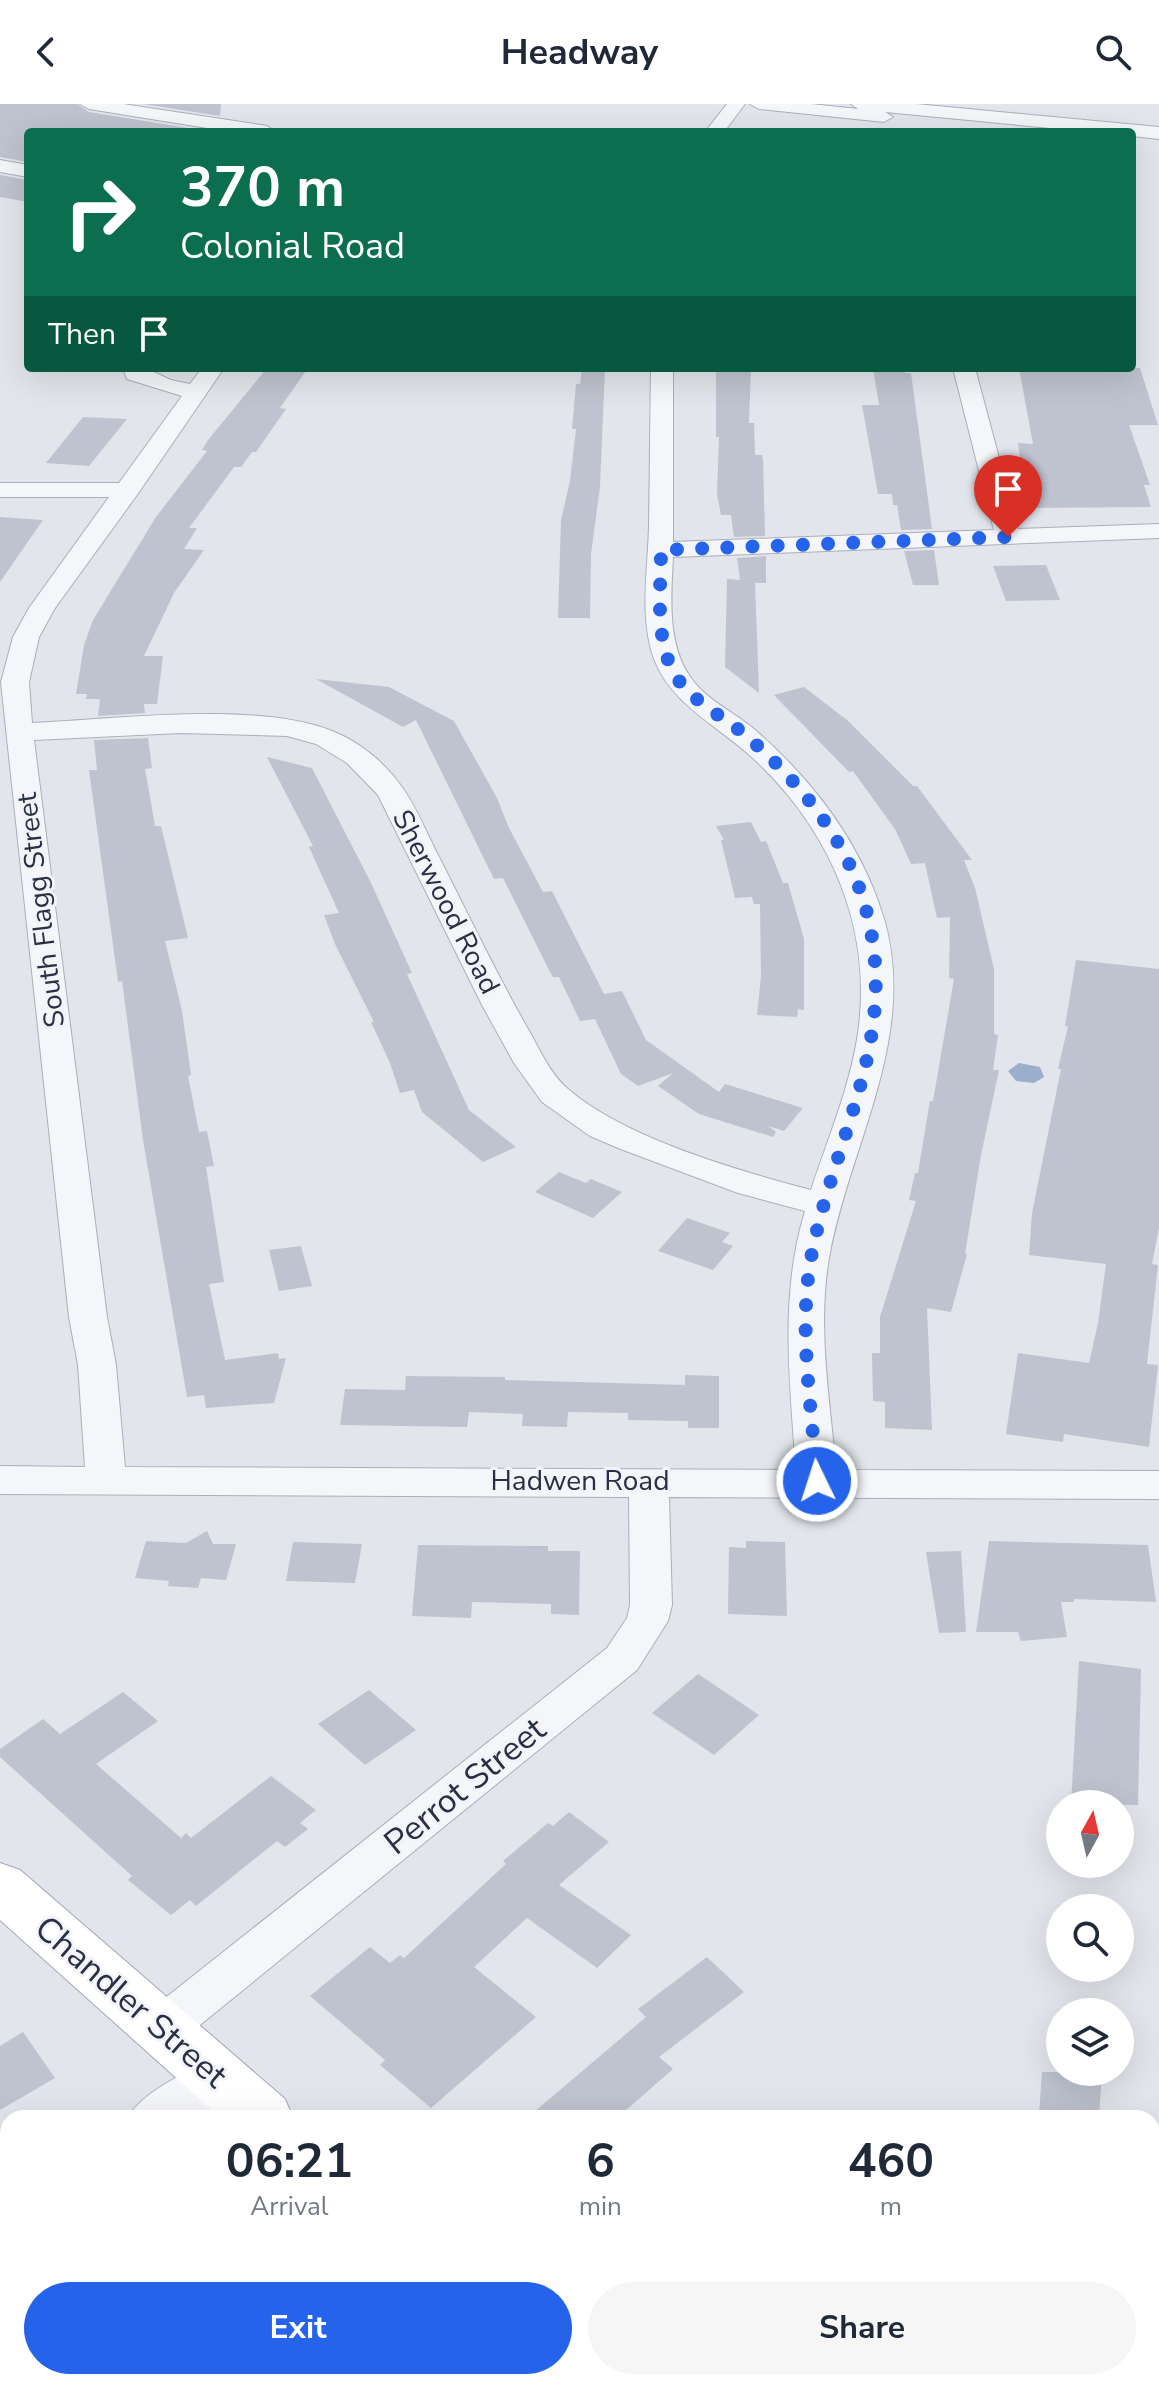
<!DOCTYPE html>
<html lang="en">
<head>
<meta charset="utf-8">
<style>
  :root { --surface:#fff; --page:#f6f6f7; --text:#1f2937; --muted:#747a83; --accent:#2563eb }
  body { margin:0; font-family:"Nunito Sans",sans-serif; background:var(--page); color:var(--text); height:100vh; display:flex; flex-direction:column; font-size:30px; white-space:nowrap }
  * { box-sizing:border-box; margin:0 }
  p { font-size:26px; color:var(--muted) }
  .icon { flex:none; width:44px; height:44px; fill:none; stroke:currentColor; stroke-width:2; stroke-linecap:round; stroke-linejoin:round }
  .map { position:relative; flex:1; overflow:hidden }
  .panel { position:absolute; left:0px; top:2006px; width:1160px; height:280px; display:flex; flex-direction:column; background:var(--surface); border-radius:24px 24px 0 0; box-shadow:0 8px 32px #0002 }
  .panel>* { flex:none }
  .top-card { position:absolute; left:24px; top:24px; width:1112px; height:244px; border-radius:8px; box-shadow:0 8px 32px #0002; background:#0b6e4f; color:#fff; overflow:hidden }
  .needle { width:52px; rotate:8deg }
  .controls { position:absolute; left:1046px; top:1686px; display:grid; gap:16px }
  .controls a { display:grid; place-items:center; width:88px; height:88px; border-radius:50%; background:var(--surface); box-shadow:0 8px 32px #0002; font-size:40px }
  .pin { position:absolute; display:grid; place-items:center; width:68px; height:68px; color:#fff; margin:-82px -34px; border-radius:50% 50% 50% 0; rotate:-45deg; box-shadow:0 0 8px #0007 }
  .pin .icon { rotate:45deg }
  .me { position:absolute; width:88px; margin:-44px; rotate:356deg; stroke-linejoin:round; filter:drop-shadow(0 0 6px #0008) }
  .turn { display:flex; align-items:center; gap:28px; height:168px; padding:0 24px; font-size:36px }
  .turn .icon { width:104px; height:104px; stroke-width:2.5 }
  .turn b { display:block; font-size:56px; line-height:68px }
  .then { display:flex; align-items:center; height:76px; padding:0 24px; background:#0003; gap:16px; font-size:30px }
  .eta { display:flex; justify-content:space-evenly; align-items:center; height:136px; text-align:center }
  .eta b { font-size:48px; font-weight:700; line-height:56px }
  .cta { display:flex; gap:16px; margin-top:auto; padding:16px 24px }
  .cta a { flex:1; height:92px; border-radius:48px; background:var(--accent); color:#fff; font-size:32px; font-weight:700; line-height:92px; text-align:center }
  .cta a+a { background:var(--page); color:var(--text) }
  header { display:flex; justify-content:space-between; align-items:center; height:104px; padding:0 24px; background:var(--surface); font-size:36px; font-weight:700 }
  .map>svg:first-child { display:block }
  .water { fill:#9baece }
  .building { fill:#bfc3cf }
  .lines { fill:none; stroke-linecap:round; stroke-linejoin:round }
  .minor-casing { stroke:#aaafb9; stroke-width:2 }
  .primary-casing { stroke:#a1a7b8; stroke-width:2 }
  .minor { fill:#f5f6f9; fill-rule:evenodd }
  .primary { fill:#fff; fill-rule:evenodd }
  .route { stroke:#2563eb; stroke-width:14; stroke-dasharray:0 25.2 }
  .labels { text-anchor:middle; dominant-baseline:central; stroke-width:6; stroke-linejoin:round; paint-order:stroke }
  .street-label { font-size:28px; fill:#293045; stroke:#f2f4f8 }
  .near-street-label { font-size:34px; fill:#293045; stroke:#f2f4f8 }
</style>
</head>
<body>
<header><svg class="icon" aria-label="back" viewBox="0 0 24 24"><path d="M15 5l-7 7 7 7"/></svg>Headway<svg class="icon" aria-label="search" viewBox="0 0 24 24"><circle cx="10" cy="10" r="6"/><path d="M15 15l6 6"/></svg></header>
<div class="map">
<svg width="1159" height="2286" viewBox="0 0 1159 2286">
  <rect width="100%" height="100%" fill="#e2e5eb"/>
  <!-- water -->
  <path class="water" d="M1019 959 1040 963 1044 973 1034 979 1016 977 1008 967Z"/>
  <!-- building -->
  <path class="building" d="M0 0H77L89 8 213 28H28V58L0 53Z
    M143 0H221L220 12Z
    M0 71 28 76V98L0 93Z
    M267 264H308L280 304 286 305 256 348H252L241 363H234L189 424H197L184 445 204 446 174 489 144 552H163L157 600H144L145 609 98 612 100 595H86L87 590H76L84 541 93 516 156 413 207 347 202 346 208 336Z
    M582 264H605L600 383 591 450 590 514H558L561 416 570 377 576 325H572L576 280H580Z
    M716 264H751L749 319H754L755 351H762L763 356 765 432 734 433 731 411H721L717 390 719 333H716Z
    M873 264H904L905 269H911L932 425 901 426 897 401H893L892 390H878L862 301H879Z
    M1019 264H1140L1158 321H1129L1150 381H1144L1151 403 1027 404 1018 339 1033 340Z
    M83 313 127 315 89 362 46 359Z
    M0 413 43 416 0 478Z
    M934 446 939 481H913L904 447Z
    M766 452V479H755L759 589 725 563 727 475 740 476 737 454Z
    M1046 461 1060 496 1006 497 993 462Z
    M316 575 389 583 454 617 497 694 509 724 543 788 552 787 604 890 622 887 646 936 719 988 725 980 803 1004 784 1027 768 1022 776 1028 773 1033 699 1010 658 982 673 969 638 982 621 970 595 915 580 917 559 873H553L550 868 503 774 494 775 416 616 403 623Z
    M804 583 847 616 913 682H917L972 756H964L975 784 994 865V930L998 931 993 966H999L981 1051 965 1150H967L951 1208 927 1204 932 1326 885 1324V1298L873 1297 872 1249H880V1213L916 1097 909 1096 915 1069H918L930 997H933L954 875 949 874 950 813 937 814 925 759 911 760 895 725 853 667 849 668 774 591Z
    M148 634 152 664 145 665 155 722H161L188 834 165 837 182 907 191 971 188 972 199 1028 207 1027 214 1062 206 1063 224 1178 209 1180 225 1256 278 1249 279 1255 286 1254 274 1299 206 1304 204 1291 187 1293 143 1036 122 877 118 878 116 863 89 666H97L94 636Z
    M267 653 312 664 371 779 412 869 407 870 469 1006 516 1043 483 1058 422 1008 414 986 400 989 390 959 371 918H374L335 840 324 811 339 809 309 743 313 742Z
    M751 718 761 738 766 737 783 779H788L804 835V906L798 905 797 913 757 911 761 872 760 800H754L752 793 735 794 721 736H724L716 722Z
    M1076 856 1159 865V1124L1152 1160 1158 1161 1147 1260 1158 1261 1149 1343 1064 1330 1063 1338 1006 1330 1018 1249 1089 1259 1098 1219 1106 1160 1029 1151 1032 1109 1061 965H1058L1068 922H1065Z
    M559 1068 586 1079 591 1075 622 1088 593 1114 535 1088Z
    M687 1114 730 1129 722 1138 733 1142 713 1166 658 1147Z
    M301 1142 312 1182 279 1187 269 1146Z
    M685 1271 719 1272V1324H688V1317L628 1316V1309L568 1308 567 1323 522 1322 523 1310 469 1308 467 1323 340 1321 345 1285 405 1286 406 1272 505 1273V1276L685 1281Z
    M207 1427 213 1440H236L226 1476 201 1474 198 1484 168 1482 169 1477 135 1474 146 1437 186 1439Z
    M746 1437 785 1438 787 1512 728 1510 729 1443 746 1444Z
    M989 1437 1148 1441 1156 1498 1074 1495V1498H1061L1067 1533 1021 1537 1018 1528H976Z
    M293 1438 362 1440 355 1479 286 1477Z
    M418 1441 548 1442V1447H580L579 1511 551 1510V1500L472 1498 471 1514 412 1512Z
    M961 1447 966 1528 939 1529 926 1448Z
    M1079 1557 1141 1565 1138 1701 1071 1700Z
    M698 1570 759 1611 714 1651 652 1609Z
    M369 1586 416 1626 365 1661 318 1620Z
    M123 1588 158 1617 96 1660 181 1734 186 1729 191 1734 271 1672 316 1706 300 1719 308 1725 285 1743 277 1737 196 1802 190 1796 171 1811 128 1776 132 1772 0 1653V1645L43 1615 60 1630Z
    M569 1708 609 1738 559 1781 631 1831 597 1864 527 1814 474 1863 536 1913 431 2004 380 1961 385 1956 310 1892 370 1843 390 1859 400 1851 404 1854 506 1760 503 1757 548 1719 553 1722Z
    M707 1853 744 1888 659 1953 673 1965 617 2014H527L646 1913 638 1905Z
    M23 1928 55 1974 0 2006V1942Z
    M1042 1968H1102L1099 2014 1039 2011Z"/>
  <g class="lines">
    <!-- minor casing -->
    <g class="minor-casing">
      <path id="minor" d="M80 0H123L267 22 276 28H232L89 5Z
        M727 0H745L724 28H705Z
        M750 0H811L858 5 851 0H916L1159 23V35L1132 32V28H1092L885 8 893 13 884 18 759 5Z
        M0 56 28 61V73L0 68Z
        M123 264H145L171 276 190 280 202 264H224L137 391 55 504 39 533 29 578 32 619C116 615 256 597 332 627 360 638 385 659 402 683 417 704 427 730 439 753 468 810 496 869 528 925 539 944 550 970 568 985 624 1034 739 1067 811 1086 828 1034 850 983 858 929 873 825 831 728 756 657 722 624 671 601 654 555 639 513 648 465 649 422 650 369 650 317 651 264H673V438L994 426 953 264H975L1018 425 1159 420V434L673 453C671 491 667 538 689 571 704 595 734 608 754 625 814 677 863 742 885 818 917 936 849 1042 829 1154 817 1224 830 1296 836 1366L1159 1367V1395L669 1393 672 1501 668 1517 637 1566 179 1938 162 1944 145 1938 138 1924 145 1910 607 1544 627 1514 630 1501 629 1393 0 1390V1362L85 1363 78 1261 69 1213 1 578 13 533 29 504 109 393H0V379H119L182 292 127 275ZM181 629 287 632 316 640 347 659 378 691 482 901 514 959 542 998 590 1032 618 1044 738 1089 805 1107C779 1192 790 1278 796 1366L125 1363 116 1261 107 1213 34 636Z
        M220 1954 237 1960 245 1975C222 2021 171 2014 128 2014 141 1988 192 1964 220 1954Z
        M8 2075V2122L0 2125V2078Z
        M1159 2215V2272L1156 2273 1158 2278 1154 2286H1098L1101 2278H1152V2218Z"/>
    </g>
    <!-- primary casing -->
    <g class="primary-casing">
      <path id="primary" d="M0 1759 20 1766 285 1995 293 2014H221L0 1816Z
        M510 2278H581L584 2286H514Z"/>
    </g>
    <!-- minor -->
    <use href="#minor" class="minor"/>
    <!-- primary -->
    <use href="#primary" class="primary"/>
  </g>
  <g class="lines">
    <!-- route -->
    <path class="route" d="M817 1377C812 1305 798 1226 811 1154 835 1027 904 930 863 795 842 728 792 669 739 626 717 609 690 595 675 571 654 535 661 485 661 446L1008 433"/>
  </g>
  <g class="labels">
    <!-- street labels -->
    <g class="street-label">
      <text transform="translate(446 798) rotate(63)">Sherwood Road</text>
      <text transform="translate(41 806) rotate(-97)">South Flagg Street</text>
      <text x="580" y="1377">Hadwen Road</text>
    </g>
    <!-- near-street labels -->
    <g class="near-street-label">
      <text transform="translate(465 1682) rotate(-39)">Perrot Street</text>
      <text transform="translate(131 1898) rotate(41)">Chandler Street</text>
    </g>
  </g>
</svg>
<div class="controls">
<a><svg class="needle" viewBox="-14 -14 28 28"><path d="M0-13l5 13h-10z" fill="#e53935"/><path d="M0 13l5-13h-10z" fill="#747a83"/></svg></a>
<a><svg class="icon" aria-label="search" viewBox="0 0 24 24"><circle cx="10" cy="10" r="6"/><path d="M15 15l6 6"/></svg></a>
<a><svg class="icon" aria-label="layers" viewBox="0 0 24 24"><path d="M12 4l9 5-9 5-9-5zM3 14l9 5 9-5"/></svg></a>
</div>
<div class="pin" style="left:1008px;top:433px;background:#d93025"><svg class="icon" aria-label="arrive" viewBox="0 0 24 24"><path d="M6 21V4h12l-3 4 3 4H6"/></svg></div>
<svg class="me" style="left:817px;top:1377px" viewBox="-20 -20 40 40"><circle r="17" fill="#2563eb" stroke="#fff" stroke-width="3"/><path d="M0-11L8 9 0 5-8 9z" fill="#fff"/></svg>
<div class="top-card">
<div class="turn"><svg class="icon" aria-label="right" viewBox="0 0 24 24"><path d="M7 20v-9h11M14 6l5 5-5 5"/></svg><div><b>370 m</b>Colonial Road</div></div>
<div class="then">Then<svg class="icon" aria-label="arrive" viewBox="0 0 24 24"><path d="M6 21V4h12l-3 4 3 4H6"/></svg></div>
</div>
<section class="panel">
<div class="eta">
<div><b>06:21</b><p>Arrival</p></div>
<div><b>6</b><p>min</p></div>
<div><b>460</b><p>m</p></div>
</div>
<div class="cta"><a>Exit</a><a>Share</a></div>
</section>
</div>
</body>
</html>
